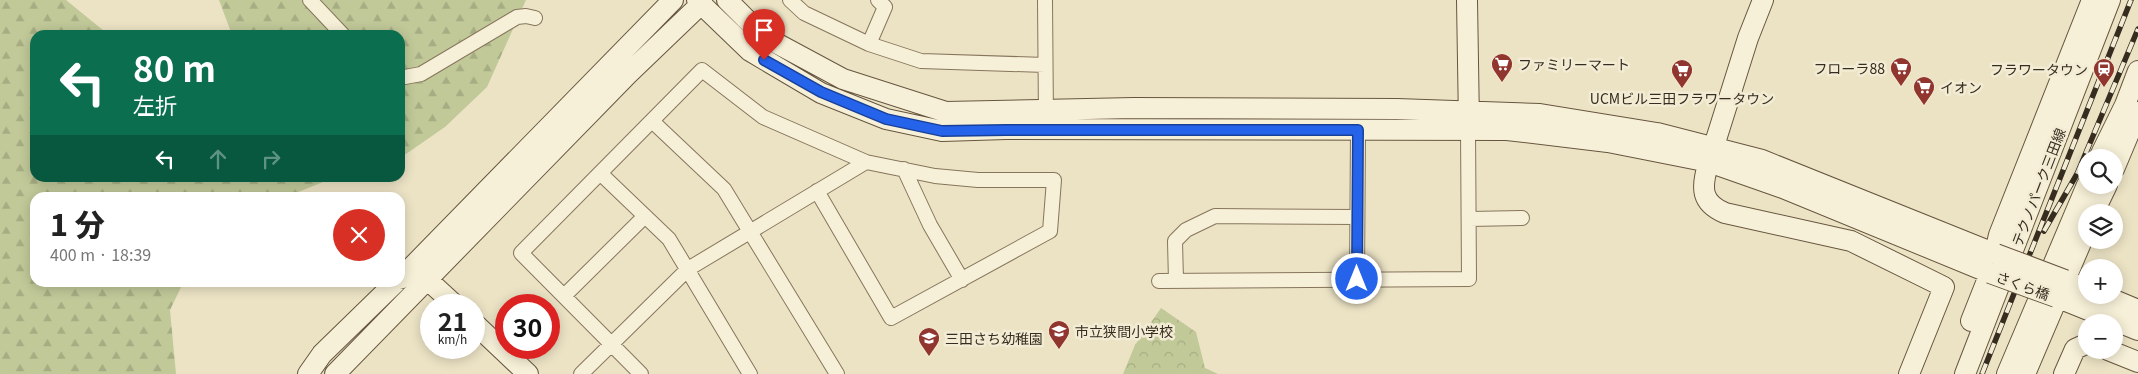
<!DOCTYPE html>
<html lang="ja">
<head>
<meta charset="utf-8">
<style>
  :root { --surface:#fff; --page:#f2f2f2; --text:#222; --muted:#767676 }
  body { margin:0; font-family:Georgia,"Noto Sans JP",serif; background:var(--page); color:var(--text); height:100vh; display:flex; flex-direction:column; font-size:19px; white-space:nowrap }
  * { box-sizing:border-box; margin:0 }
  p { font-size:16px; color:var(--muted) }
  .icon { flex:none; width:28px; height:28px; fill:none; stroke:currentColor; stroke-width:2; stroke-linecap:round; stroke-linejoin:round }
  .map { position:relative; flex:1; overflow:hidden }
  .details { position:absolute; left:30px; top:192px; width:375px; height:95px; display:flex; flex-direction:column; background:var(--surface); border-radius:15px; box-shadow:0 2px 12px #0003 }
  .details>* { flex:none }
  .top-card { position:absolute; left:30px; top:30px; width:375px; height:152px; border-radius:15px; box-shadow:0 2px 12px #0003; background:#0b6e4f; color:#fff; overflow:hidden }
  .fabs { position:absolute; left:2078px; top:149px; display:grid; gap:10px }
  .fabs a { display:grid; place-items:center; width:45px; height:45px; border-radius:50%; background:var(--surface); box-shadow:0 2px 12px #0003; font-size:25px }
  .speed { position:absolute; left:420px; top:294px; display:flex; gap:10px; font-size:25px; font-weight:700; text-align:center }
  .speed>* { display:grid; place-content:center; width:65px; height:65px; border-radius:50%; background:var(--surface); box-shadow:0 2px 12px #0003; line-height:1 }
  .speed small { font-size:12px; font-weight:400 }
  .speed .limit { border:8px solid #d22; background:#fff; color:#111 }
  .pin { position:absolute; display:grid; place-items:center; width:42px; height:42px; color:#fff; margin:-51px -21px; border-radius:50% 50% 50% 0; rotate:-45deg; box-shadow:0 0 5px #0007 }
  .pin .icon { rotate:45deg }
  .me { position:absolute; width:55px; margin:-28px; rotate:0deg; stroke-linejoin:round; filter:drop-shadow(0 0 4px #0008) }
  .turn { display:flex; align-items:center; gap:18px; height:105px; padding:0 20px; font-size:22px }
  .turn .icon { width:65px; height:65px; stroke-width:2.5 }
  .turn b { display:block; font-size:35px; line-height:42px }
  .lanes { display:flex; align-items:center; height:48px; padding:0 20px; background:#0003; justify-content:center; gap:25px; direction:ltr }
  .lanes .off { opacity:.35 }
  .round { display:grid; place-items:center; flex:none; width:52px; height:52px; border-radius:26px; background:var(--page) }
  .overview { display:flex; align-items:center; justify-content:space-between; height:85px; padding:0 20px }
  h1 { font-size:30px; font-weight:800; line-height:38px }
  .map>svg:first-child { display:block }
  .forest { fill:url(#forest-firs) }
  .park { fill:url(#park-crowns) }
  .lines { fill:none; stroke-linecap:round; stroke-linejoin:round }
  .street-casing { stroke:#86755c; stroke-width:16 }
  .secondary-casing { stroke:#67563f; stroke-width:22 }
  .street { stroke:#f7f0d8; stroke-width:14 }
  .secondary { stroke:#f7f0d8; stroke-width:20 }
  .rail-casing { stroke:#362c1f; stroke-width:5.5 }
  .rail { stroke:#f3ecd4; stroke-width:4; stroke-dasharray:11; stroke-linecap:butt }
  .secondary-bridge-casing { stroke:#67563f; stroke-width:22; stroke-linecap:butt }
  .secondary-bridge { stroke:#f7f0d8; stroke-width:20 }
  .route-casing { stroke:#184099; stroke-width:12 }
  .route { stroke:#2563eb; stroke-width:9 }
  .labels { text-anchor:middle; dominant-baseline:central; stroke-width:5; stroke-linejoin:round; paint-order:stroke }
  .poi-label { font-size:14px; fill:#362c1f; stroke:#f3ecd4; text-anchor:start }
  .street-label { font-size:14px; fill:#362c1f; stroke:#f3ecd4 }
</style>
</head>
<body>
<div class="map">
<svg width="2138" height="374" viewBox="0 0 2138 374">
  <defs>
    <pattern id="forest-firs" width="22" height="20" patternUnits="userSpaceOnUse" patternTransform="scale(1.25)"><rect width="22" height="20" fill="#c1c999"/><path d="M5 1l3.5 6h-7zM16 11l3.5 6h-7z" fill="#a6ad83"/></pattern>
    <pattern id="park-crowns" width="20" height="18" patternUnits="userSpaceOnUse" patternTransform="scale(1.25)"><rect width="20" height="18" fill="#c1c999"/><path d="M2 6a3 3 0 1 1 6 0M12 15a3 3 0 1 1 6 0" fill="none" stroke="#a6ad83"/></pattern>
  </defs>
  <rect width="100%" height="100%" fill="#ece3c5"/>
  <!-- forest -->
  <path class="forest" d="M0 0H66L109 35H35V178H333L286 197 35 198V282L183 283 170 310 176 374H0Z
    M219 0H526L487 87 445 127 406 154 400 156V35H232Z"/>
  <!-- park -->
  <path class="park" d="M1161 308 1196 332 1205 368 1218 374H1123L1135 345Z"/>
  <g class="lines">
    <!-- street casing -->
    <g class="street-casing">
      <path id="street" d="M310 0 343 35
        M790 0 804 13 869 44 921 61 1045 65
        M1045 0 1046 119
        M869 44 885 7 878 0
        M400 76 405 77 421 74 517 17 526 16 535 18
        M652 121 724 189 837 374
        M904 169 930 225 962 280
        M600 173 669 239 750 374
        M1469 219 1522 218
        M1357 279 1358 130
        M1159 281 1469 279 1468 130
        M1176 281 1175 241 1186 230 1215 216 1357 217
        M564 296 645 216
        M581 374 688 269 866 162 935 176 978 180H1054L1050 231 891 318 817 191
        M641 374 521 253 702 70 763 117 866 162"/>
    </g>
    <!-- secondary casing -->
    <g class="secondary-casing">
      <path id="secondary" d="M697 0 750 51 821 93 886 119 942 131 1006 129 1507 130 1608 142 1709 162 1783 188 1990 273
        M727 0 763 36 843 79 946 112 1134 108 1397 109 1540 114 1657 133 1762 160 1996 254
        M1467 0 1469 123
        M1763 0 1748 38 1708 165C1701 188 1701 203 1725 213L1851 241 1944 287 1909 374
        M2099 158 2125 105 2138 71
        M2114 169 2138 112
        M2094 212 2107 185
        M418 271 455 305
        M400 279 673 0
        M2065 280 2086 289
        M2102 295 2138 310
        M2056 297 2138 330
        M1971 321 1990 273 1999 235 2092 0
        M474 323 528 374
        M2108 350 2138 362
        M308 374 322 354 396 282
        M335 374 628 74 701 4 702 0
        M1965 374 2110 0
        M2007 374 2087 185
        M2025 374 2086 231
        M2064 374 2075 349 2086 344"/>
    </g>
    <!-- street -->
    <use href="#street" class="street"/>
    <!-- secondary -->
    <use href="#secondary" class="secondary"/>
    <!-- rail casing -->
    <g class="rail-casing">
      <path id="rail" d="M2044 231 2077 174 2138 29
        M1982 374 2131 0"/>
    </g>
    <!-- rail -->
    <use href="#rail" class="rail"/>
    <!-- secondary-bridge casing -->
    <g class="secondary-bridge-casing">
      <path id="secondary-bridge" d="M1996 254 2065 280
        M1990 273 2056 297"/>
    </g>
    <!-- secondary-bridge -->
    <use href="#secondary-bridge" class="secondary-bridge"/>
  </g>
  <g class="lines">
    <!-- route casing -->
    <g class="route-casing">
      <path id="route" d="M764 60 821 92 886 119 942 131 1006 130H1358L1357 279"/>
    </g>
    <!-- route -->
    <use href="#route" class="route"/>
  </g>
  <!-- icons -->
  <defs>
    <g id="supermarket-pin" transform="scale(1.125)"><path d="M0 17L-7.5 6A9.5 9.5 0 1 1 7.5 6Z" fill="#91352f" stroke="#f3ecd4"/><path d="M-6-5.5h2.5l.6 2H6L4.5 2H-2.5L-4.4-4H-6ZM-1.5 3.2a1.3 1.3 0 1 0 .1 0ZM3 3.2a1.3 1.3 0 1 0 .1 0Z" fill="#fff"/></g>
    <g id="station-pin" transform="scale(1.125)"><path d="M0 17L-7.5 6A9.5 9.5 0 1 1 7.5 6Z" fill="#91352f" stroke="#f3ecd4"/><path d="M-3-6H3Q5-6 5-4V2Q5 4 3 4L4.5 6H3L1.5 4h-3L-3 6H-4.5L-3 4Q-5 4-5 2V-4Q-5-6-3-6ZM-3.5-4v3h7v-3ZM-3.5 1v1.5H-2V1ZM2 1v1.5H3.5V1Z" fill="#fff"/></g>
    <g id="school-pin" transform="scale(1.125)"><path d="M0 17L-7.5 6A9.5 9.5 0 1 1 7.5 6Z" fill="#91352f" stroke="#f3ecd4"/><path d="M0-5L7-2L0 1L-7-2ZM-4 1L0 2.5L4 1V4Q0 6-4 4Z" fill="#fff"/></g>
  </defs>
  <g fill-rule="evenodd">
    <use href="#supermarket-pin" x="1502" y="64"/>
    <use href="#supermarket-pin" x="1901" y="68"/>
    <use href="#station-pin" x="2104" y="69"/>
    <use href="#supermarket-pin" x="1682" y="70"/>
    <use href="#supermarket-pin" x="1924" y="87"/>
    <use href="#school-pin" x="1059" y="331"/>
    <use href="#school-pin" x="929" y="338"/>
  </g>
  <g class="labels">
    <!-- poi labels -->
    <g class="poi-label">
      <text x="1518" y="64">ファミリーマート</text>
      <text x="1885" y="68" text-anchor="end">フローラ88</text>
      <text x="2088" y="69" text-anchor="end">フラワータウン</text>
      <text x="1940" y="87">イオン</text>
      <text x="1682" y="98" text-anchor="middle">UCMビル三田フラワータウン</text>
      <text x="1075" y="331">市立狭間小学校</text>
      <text x="945" y="338">三田さち幼稚園</text>
    </g>
    <!-- street labels -->
    <g class="street-label">
      <text transform="translate(2038 187) rotate(-69)">テクノパーク三田線</text>
      <text transform="translate(2023 285) rotate(20)">さくら橋</text>
    </g>
  </g>
</svg>
<div class="fabs">
<a><svg class="icon" aria-label="search" viewBox="0 0 24 24"><circle cx="10" cy="10" r="6"/><path d="M15 15l6 6"/></svg></a>
<a><svg class="icon" aria-label="layers" viewBox="0 0 24 24"><path d="M12 4l9 5-9 5-9-5zM3 14l9 5 9-5"/></svg></a>
<a>+</a>
<a>−</a>
</div>
<div class="speed"><div>21<small>km/h</small></div><div class="limit">30</div></div>
<div class="pin" style="left:764px;top:60px;background:#d93025"><svg class="icon" aria-label="arrive" viewBox="0 0 24 24"><path d="M6 21V4h12l-3 4 3 4H6"/></svg></div>
<svg class="me" style="left:1357px;top:279px" viewBox="-20 -20 40 40"><circle r="17" fill="#2563eb" stroke="#fff" stroke-width="3"/><path d="M0-11L8 9 0 5-8 9z" fill="#fff"/></svg>
<div class="top-card">
<div class="turn"><svg class="icon" aria-label="left" viewBox="0 0 24 24"><path d="M17 20v-9H6M10 6l-5 5 5 5"/></svg><div><b>80 m</b>左折</div></div>
<div class="lanes"><svg class="icon" aria-label="left" viewBox="0 0 24 24"><path d="M17 20v-9H6M10 6l-5 5 5 5"/></svg><svg class="icon off" aria-label="ahead" viewBox="0 0 24 24"><path d="M12 20V5M6 11l6-6 6 6"/></svg><svg class="icon off" aria-label="right" viewBox="0 0 24 24"><path d="M7 20v-9h11M14 6l5 5-5 5"/></svg></div>
</div>
<section class="details">
<div class="overview"><div><h1>1 分</h1><p>400 m · 18:39</p></div><a class="round" style="background:#d93025;color:#fff"><svg class="icon" aria-label="close" viewBox="0 0 24 24"><path d="M6 6l12 12M18 6L6 18"/></svg></a></div>
</section>
</div>
</body>
</html>
